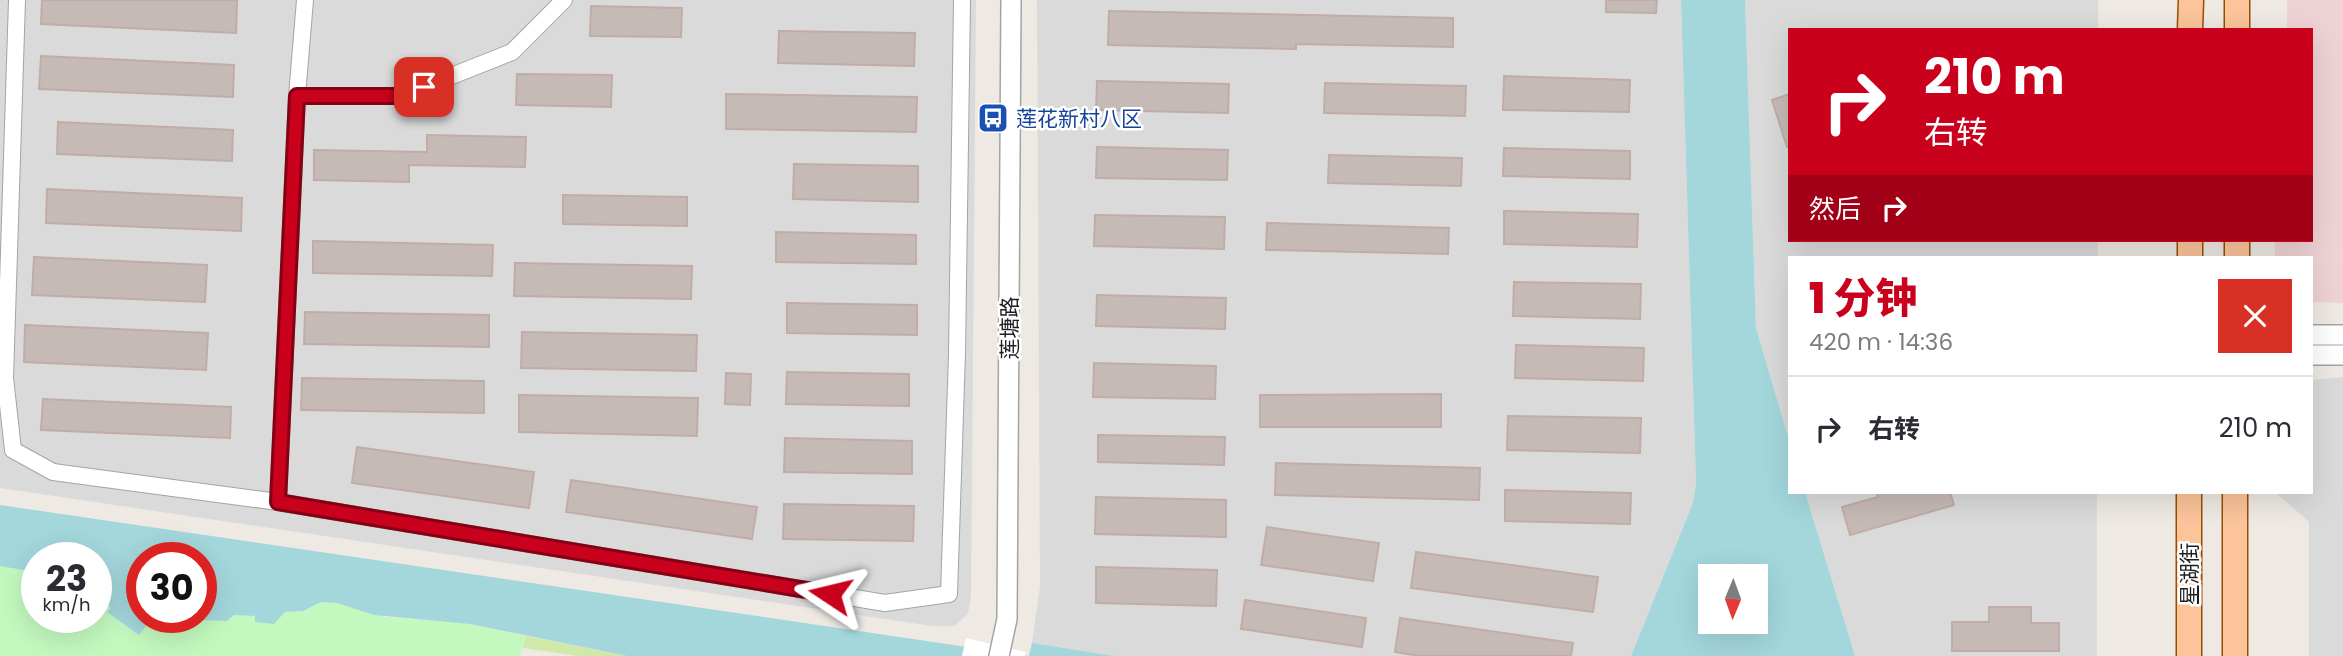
<!DOCTYPE html>
<html lang="zh">
<head>
<meta charset="utf-8">
<style>
  :root { --surface:#fff; --page:#f2f2f3; --text:#2b2b33; --muted:#7c7c81; --line:#e1e1e2; --accent:#ca011d }
  body { margin:0; font-family:Poppins,"Noto Sans SC",sans-serif; background:var(--page); color:var(--text); height:100vh; display:flex; flex-direction:column; font-size:26px; white-space:nowrap }
  * { box-sizing:border-box; margin:0 }
  p { font-size:23px; color:var(--muted) }
  .icon { flex:none; width:38px; height:38px; fill:none; stroke:currentColor; stroke-width:2; stroke-linecap:round; stroke-linejoin:round }
  .map { position:relative; flex:1; overflow:hidden }
  .drawer { position:absolute; left:1788px; top:256px; width:525px; height:238px; display:flex; flex-direction:column; background:var(--surface); border-radius:0px; box-shadow:0 7px 28px #0002 }
  .drawer>* { flex:none }
  .banner { position:absolute; left:1788px; top:28px; width:525px; height:214px; border-radius:0px; box-shadow:0 7px 28px #0002; background:#ca011d; color:#fff; overflow:hidden }
  .needle { width:46px; rotate:181deg }
  .fabs { position:absolute; left:1698px; top:564px; display:grid; gap:14px }
  .fabs a { display:grid; place-items:center; width:70px; height:70px; border-radius:0px; background:var(--surface); box-shadow:0 7px 28px #0002; font-size:35px }
  .speed { position:absolute; left:21px; top:542px; display:flex; gap:14px; font-size:35px; font-weight:700; text-align:center }
  .speed>* { display:grid; place-content:center; width:91px; height:91px; border-radius:50%; background:var(--surface); box-shadow:0 7px 28px #0002; line-height:1 }
  .speed small { font-size:18px; font-weight:400 }
  .speed .limit { border:10px solid #d22; background:#fff; color:#111 }
  .pin { position:absolute; display:grid; place-items:center; width:60px; height:60px; color:#fff; margin:-30px; border-radius:14px; box-shadow:0 4px 10px #0006 }
  .me { position:absolute; width:77px; margin:-38px; rotate:280deg; stroke-linejoin:round; filter:drop-shadow(0 0 5px #0008) }
  .turn { display:flex; align-items:center; gap:24px; height:147px; padding:0 21px; font-size:32px }
  .turn .icon { width:91px; height:91px; stroke-width:2.5 }
  .turn b { display:block; font-size:49px; line-height:60px }
  .then { display:flex; align-items:center; height:66px; padding:0 21px; background:#0003; gap:14px; font-size:26px }
  .round { display:grid; place-items:center; flex:none; width:74px; height:74px; border-radius:0px; background:var(--page) }
  .summary { display:flex; align-items:center; justify-content:space-between; height:119px; padding:0 21px }
  h1 { font-size:42px; font-weight:800; line-height:52px; color:var(--accent) }
  ul { padding:0; list-style:none }
  li { display:flex; align-items:center; gap:21px; height:105px; padding:0 21px; border-top:2px solid var(--line) }
  li div { flex:1 }
  li b { display:block; font-size:26px }
  li em { font-style:normal }
  .map>svg:first-child { display:block }
  .residential { fill:#dbdada }
  .commercial { fill:#efd2d5 }
  .grass { fill:#d1e9a8 }
  .park { fill:#c3f9bf }
  .water { fill:#a3d7dc; fill-rule:evenodd }
  .pier { fill:#fff }
  .building { fill:#c6bab6; stroke:#c0ada5; stroke-width:2 }
  .lines { fill:none; stroke-linecap:round; stroke-linejoin:round }
  .minor-casing { stroke:#a4a4a4; stroke-width:18 }
  .tertiary-casing { stroke:#a4a4a4; stroke-width:22 }
  .primary-casing { stroke:#964f00; stroke-width:27 }
  .minor { stroke:#fff; stroke-width:16 }
  .tertiary { stroke:#fff; stroke-width:19 }
  .primary { stroke:#fbc49b; stroke-width:24 }
  .route-casing { stroke:#830113; stroke-width:18 }
  .route { stroke:#ca011d; stroke-width:12 }
  .labels { text-anchor:middle; dominant-baseline:central; stroke-width:5; stroke-linejoin:round; paint-order:stroke }
  .transit-label { font-size:21px; fill:#164399; stroke:#fff; text-anchor:start }
  .street-label { font-size:21px; fill:#1d1d1d; stroke:#fff }
</style>
</head>
<body>
<div class="map">
<svg width="2343" height="656" viewBox="0 0 2343 656">
  <rect width="100%" height="100%" fill="#eee9e3"/>
  <!-- residential -->
  <path class="residential" d="M0 0H976L971 594 968 614 954 626H932L0 488Z
    M1037 0H1681L1696 483 1693 503 1631 656H1115L1032 643 1040 586Z
    M1745 0H2098V30H1790V240H2098V257H1790V443L1756 328Z
    M2343 377V656H2309V522L2275 492H2312V380Z
    M1805 492H2097V656H1855Z"/>
  <!-- commercial -->
  <path class="commercial" d="M2287 0H2343V303L2312 302V257H2275V240H2312V30H2287Z"/>
  <!-- grass -->
  <path class="grass" d="M526 636 627 656H578L523 648Z"/>
  <!-- park -->
  <path class="park" d="M0 566C39 569 37 583 37 618H96V594L112 608 108 612 139 634 152 618 227 621 234 615 255 616 273 624 285 612 303 611 321 602 337 603 384 617 457 622 526 636 520 656H0Z"/>
  <!-- water -->
  <path class="water" d="M1681 0H1745L1756 328 1790 443V492H1805L1855 656H1631L1693 503 1696 483ZM1710 576H1755V621H1710Z
    M0 505 1029 656 1032 643 1115 656H627L470 624 374 615 337 603 321 602 303 611 285 612 274 624 255 622V616L234 615 227 621 200 620 201 558H142V618H152L139 635 107 612 111 608 96 594V558H37V589L32 586 29 571 0 566Z"/>
  <!-- pier -->
  <path class="pier" d="M966 638 1026 652 1025 656H962Z"/>
  <!-- building -->
  <path class="building" d="M42 0H237L236 33 41 24Z
    M1606 0H1657L1656 13 1606 12Z
    M591 6 682 8 681 37 590 36Z
    M1109 11 1453 18V47L1296 44V49L1108 45Z
    M779 31 915 33 914 66 778 63Z
    M41 56 234 65 233 97 39 89Z
    M517 74 612 75 611 107 516 105Z
    M1504 76 1630 80 1629 112 1503 110Z
    M1097 81 1229 84 1228 113 1096 110Z
    M1325 83 1466 86 1465 116 1324 113Z
    M726 94 917 97 916 132 726 129Z
    M1790 94V147H1787L1772 100Z
    M58 122 233 130 232 161 57 154Z
    M427 135 526 137 525 167 409 165V182L314 180V150L427 152Z
    M1097 147 1228 150 1227 180 1096 178Z
    M1504 148 1630 151V179L1503 176Z
    M1329 155 1462 158 1461 186 1328 183Z
    M794 164 918 166V202L793 199Z
    M47 189 242 198 241 231 46 223Z
    M563 195 687 197V226L563 224Z
    M1504 211 1638 214 1637 247 1504 244Z
    M1095 215 1225 217 1224 249 1094 246Z
    M1267 223 1449 228 1448 254 1266 250Z
    M776 232 916 235V264L776 262Z
    M313 241 493 245 492 276 313 273Z
    M34 257 207 265 205 302 32 295Z
    M515 263 692 266 691 299 514 296Z
    M1514 282 1641 284 1640 319 1513 316Z
    M1097 295 1226 298 1225 329 1096 326Z
    M787 303 917 305V335L787 333Z
    M305 312 489 315V347L304 344Z
    M25 325 208 333 206 370 24 362Z
    M522 332 697 335 696 371 521 368Z
    M1516 345 1644 348 1643 381 1515 378Z
    M1094 363 1216 366 1215 399 1093 397Z
    M787 372 909 374V406L786 404Z
    M726 373 751 374 750 405 725 404Z
    M302 378 484 381V413L301 410Z
    M1441 394V427H1260V395Z
    M519 395 698 398 697 436 519 432Z
    M43 399 231 407 230 438 41 430Z
    M1508 416 1641 418 1640 453 1507 450Z
    M1098 435 1225 437 1224 465 1098 462Z
    M785 438 912 441V474L784 472Z
    M357 447 534 472 529 508 352 483Z
    M1276 463 1480 468 1479 500 1275 495Z
    M571 480 757 507 752 539 566 512Z
    M1505 490 1631 493 1630 524 1505 521Z
    M1876 492H1950L1954 505 1850 535 1842 507 1878 497Z
    M1096 497 1226 500V537L1095 534Z
    M784 504 914 506 913 541 783 539Z
    M1267 527 1379 543 1373 581 1261 565Z
    M1416 552 1598 577 1593 612 1411 588Z
    M1096 567 1217 570 1216 606 1096 603Z
    M1245 600 1366 618 1362 647 1241 629Z
    M1989 607H2031V623H2059V651H1952V622H1989Z
    M1400 618 1573 643 1571 656H1419L1395 652Z"/>
  <g class="lines">
    <!-- minor casing -->
    <g class="minor-casing">
      <path id="minor" d="M17 0 5 378 13 450 53 472 278 502 297 96 305 0
        M297 96H401L512 52 564 0
        M278 502 885 603 949 594 957 354 962 0"/>
    </g>
    <!-- tertiary casing -->
    <g class="tertiary-casing">
      <path id="tertiary" d="M2312 335H2343
        M2312 355H2343
        M999 656 1007 619 1011 0"/>
    </g>
    <!-- primary casing -->
    <g class="primary-casing">
      <path id="primary" d="M2190 30 2191 0
        M2237 30V0
        M2190 257V240
        M2237 257V240
        M2189 656V492
        M2235 656V492"/>
    </g>
    <!-- minor -->
    <use href="#minor" class="minor"/>
    <!-- tertiary -->
    <use href="#tertiary" class="tertiary"/>
    <!-- primary -->
    <use href="#primary" class="primary"/>
  </g>
  <g class="lines">
    <!-- route casing -->
    <g class="route-casing">
      <path id="route" d="M424 87 401 96H297L278 502 830 594"/>
    </g>
    <!-- route -->
    <use href="#route" class="route"/>
  </g>
  <!-- icons -->
  <defs>
    <g id="bus-square" transform="scale(1.575)"><rect x="-9" y="-9" width="18" height="18" rx="4" fill="#1a4fb4" stroke="#fff"/><path d="M-5-6H5V4H4V6H2V4H-2V6H-4V4H-5ZM-3.5-4V0h7V-4ZM-3.5 1.2v1.5H-2V1.2ZM2 1.2v1.5H3.5V1.2Z" fill="#fff"/></g>
  </defs>
  <g fill-rule="evenodd">
    <use href="#bus-square" x="993" y="118"/>
  </g>
  <g class="labels">
    <!-- transit labels -->
    <g class="transit-label">
      <text x="1016" y="118">莲花新村八区</text>
    </g>
    <!-- street labels -->
    <g class="street-label">
      <text transform="translate(1009 328) rotate(-90)">莲塘路</text>
      <text transform="translate(2189 574) rotate(-90)">星湖街</text>
    </g>
  </g>
</svg>
<div class="fabs">
<a><svg class="needle" viewBox="-14 -14 28 28"><path d="M0-13l5 13h-10z" fill="#e53935"/><path d="M0 13l5-13h-10z" fill="#7c7c81"/></svg></a>
</div>
<div class="speed"><div>23<small>km/h</small></div><div class="limit">30</div></div>
<div class="pin" style="left:424px;top:87px;background:#d93025"><svg class="icon" aria-label="arrive" viewBox="0 0 24 24"><path d="M6 21V4h12l-3 4 3 4H6"/></svg></div>
<svg class="me" style="left:830px;top:594px" viewBox="-20 -20 40 40"><path d="M0-17L14 15 0 8-14 15z" fill="#ca011d" stroke="#fff" stroke-width="4"/></svg>
<div class="banner">
<div class="turn"><svg class="icon" aria-label="right" viewBox="0 0 24 24"><path d="M7 20v-9h11M14 6l5 5-5 5"/></svg><div><b>210 m</b>右转</div></div>
<div class="then">然后<svg class="icon" aria-label="right" viewBox="0 0 24 24"><path d="M7 20v-9h11M14 6l5 5-5 5"/></svg></div>
</div>
<section class="drawer">
<div class="summary"><div><h1>1 分钟</h1><p>420 m · 14:36</p></div><a class="round" style="background:#d93025;color:#fff"><svg class="icon" aria-label="close" viewBox="0 0 24 24"><path d="M6 6l12 12M18 6L6 18"/></svg></a></div>
<ul>
<li><svg class="icon" aria-label="right" viewBox="0 0 24 24"><path d="M7 20v-9h11M14 6l5 5-5 5"/></svg><div><b>右转</b></div><em>210 m</em></li>
</ul>
</section>
</div>
</body>
</html>
